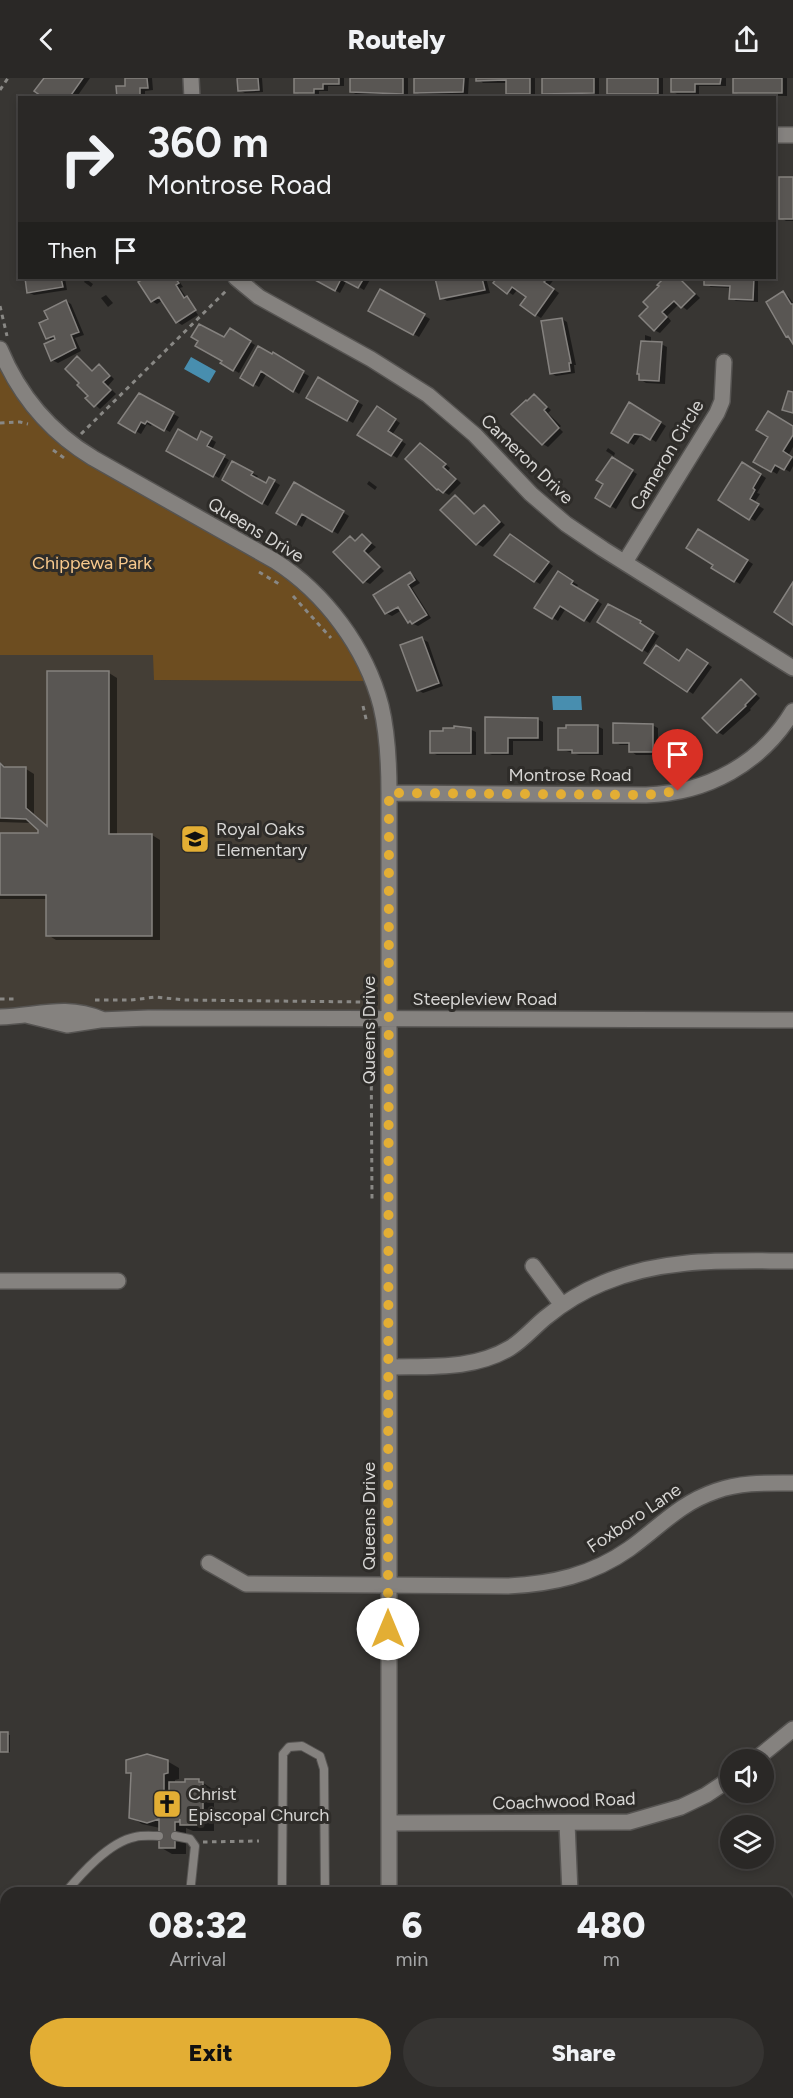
<!DOCTYPE html>
<html lang="en">
<head>
<meta charset="utf-8">
<style>
  :root { --surface:#2a2826; --page:#363432; --text:#f1f3f6; --muted:#a5a6a7; --line:#464443; --accent:#e3ae34 }
  body { margin:0; font-family:Figtree,sans-serif; background:var(--page); color:var(--text); height:100vh; display:flex; flex-direction:column; font-size:22px; white-space:nowrap }
  * { box-sizing:border-box; margin:0 }
  p { font-size:20px; color:var(--muted) }
  .icon { flex:none; width:33px; height:33px; fill:none; stroke:currentColor; stroke-width:2; stroke-linecap:round; stroke-linejoin:round }
  .map { position:relative; flex:1; overflow:hidden }
  .panel { position:absolute; left:0px; top:1809px; width:794px; height:212px; display:flex; flex-direction:column; background:var(--surface); border-radius:18px 18px 0 0; box-shadow:0 3px 9px #0003,0 0 0 2px var(--line) }
  .panel>* { flex:none }
  .guide { position:absolute; left:18px; top:18px; width:758px; height:183px; border-radius:0px; box-shadow:0 3px 9px #0003,0 0 0 2px var(--line); background:#2a2826; color:var(--text); overflow:hidden }
  .tools { position:absolute; left:720px; top:1671px; display:grid; gap:12px }
  .tools a { display:grid; place-items:center; width:54px; height:54px; border-radius:50%; background:var(--surface); box-shadow:0 3px 9px #0003,0 0 0 2px var(--line); font-size:30px }
  .pin { position:absolute; display:grid; place-items:center; width:51px; height:51px; color:#fff; margin:-62px -26px; border-radius:50% 50% 50% 0; rotate:-45deg; box-shadow:0 0 6px #0007 }
  .pin .icon { rotate:45deg }
  .me { position:absolute; width:66px; margin:-33px; rotate:0deg; stroke-linejoin:round; filter:drop-shadow(0 0 4px #0008) }
  .turn { display:flex; align-items:center; gap:21px; height:126px; padding:0 30px; font-size:27px }
  .turn .icon { width:78px; height:78px; stroke-width:2.5 }
  .turn b { display:block; font-size:42px; line-height:51px }
  .then { display:flex; align-items:center; height:57px; padding:0 30px; background:#0003; gap:12px; font-size:22px }
  .eta { display:flex; justify-content:space-evenly; align-items:center; height:102px; text-align:center }
  .eta b { font-size:36px; font-weight:800; line-height:42px }
  .action { display:flex; gap:12px; margin-top:auto; padding:12px 30px }
  .action a { flex:1; height:69px; border-radius:36px; background:var(--accent); color:#111; font-size:24px; font-weight:800; line-height:69px; text-align:center }
  .action a+a { background:var(--page); color:var(--text) }
  header { display:flex; justify-content:space-between; align-items:center; height:78px; padding:0 30px; background:var(--surface); font-size:27px; font-weight:800 }
  .map>svg:first-child { display:block }
  .built { fill:#443e36 }
  .green { fill:#6d4d20 }
  .water { fill:#488eaf }
  .shadow { fill:#0007 }
  .building { fill:#595653; stroke:#85827f; stroke-width:1.5 }
  .lines { fill:none; stroke-linecap:round; stroke-linejoin:round }
  .lane-casing { stroke:#565452; stroke-width:10 }
  .street-casing { stroke:#565452; stroke-width:18 }
  .secondary-casing { stroke:#565452; stroke-width:18 }
  .path { stroke:#898885; stroke-width:3; stroke-dasharray:4.5 4.5; stroke-linecap:butt }
  .lane { stroke:#85827f; stroke-width:8 }
  .street { stroke:#85827f; stroke-width:15 }
  .secondary { stroke:#85827f; stroke-width:15 }
  .route { stroke:#e3ae34; stroke-width:10; stroke-dasharray:0 18 }
  .labels { text-anchor:middle; dominant-baseline:central; stroke-width:6; stroke-linejoin:round; paint-order:stroke }
  .street-label { font-size:18px; fill:#d7d6d4; stroke:#2e2c29 }
  .park-label { font-size:18px; fill:#f8c98d; stroke:#2e2c29 }
  .poi-label { font-size:18px; fill:#d7d6d4; stroke:#2e2c29; text-anchor:start }
</style>
</head>
<body>
<header><svg class="icon" aria-label="back" viewBox="0 0 24 24"><path d="M15 5l-7 7 7 7"/></svg>Routely<svg class="icon" aria-label="share" viewBox="0 0 24 24"><path d="M12 15V3M7 8l5-5 5 5M5 13v7h14v-7"/></svg></header>
<div class="map">
<svg width="793" height="2020" viewBox="0 0 793 2020">
  <rect width="100%" height="100%" fill="#383633"/>
  <!-- built -->
  <path class="built" d="M0 577H154V602L373 603 381 630 388 941 0 939Z"/>
  <!-- green -->
  <path class="green" d="M0 271 43 340 302 503 373 603 154 602 153 577H0Z"/>
  <!-- water -->
  <path class="water" d="M191 279 216 293 209 305 184 291Z
    M552 618H581L582 632H553Z"/>
  <!-- shadow -->
  <path class="shadow" d="M45 0H90L76 20H47Z
    M126 0H152L153 12 145 13V20H118L127 9Z
    M235 0H262L263 14 245 15 239 12 238 2Z
    M296 0H344V8H328V13H319V17H301L296 14Z
    M352 0H408V18L357 17 352 14Z
    M416 0H469L468 16 421 17 416 14Z
    M478 0H535V18H512L507 15V5H483Z
    M543 0H599V18H549L543 15Z
    M608 0H663V18H614L608 15Z
    M672 0H726V8H699V16H677L672 13Z
    M735 0H787V18L740 17 735 14Z
    M793 100V143H786L781 140Z
    M17 132H20V151Z
    M26 200H65L67 212 34 217 28 214Z
    M147 200H177L183 209 180 210 186 219 191 222H188L198 237 182 247 177 244 163 222 157 226 152 223 140 205Z
    M319 200H371L364 212 347 202 340 215 317 202Z
    M437 200H486L490 215 447 223 442 220Z
    M499 200H555L549 208 559 215 541 240 536 237 528 218 518 211 513 217 495 205Z
    M661 200H680L700 220 687 232 679 226 667 238 671 243 660 255 654 252 650 230 664 202Z
    M706 200H758V224L736 223 731 220V210L711 209 706 206Z
    M86 201 93 206 91 209 84 204Z
    M381 213 430 241 419 259 370 232Z
    M783 215 788 218 793 225V263Z
    M106 217 113 225 108 229 101 220Z
    M66 223 71 226 84 257 75 260 81 273 58 285 52 282 53 264 48 260 50 242Z
    M562 241 567 244 576 287H574L575 295 556 298 551 295Z
    M230 252 255 267 239 295 222 285 225 261Z
    M645 257 651 259V265L645 262Z
    M661 266 667 269 665 306 646 305 640 301Z
    M259 270 309 298 299 316 267 295 259 309 242 300Z
    M78 280 93 293 99 288 104 291 114 301 108 308 116 316 100 331 87 320 90 318 81 305Z
    M319 302 363 327 353 345 308 319Z
    M139 317 179 339 170 354 153 345 151 348 147 346 141 356 120 345Z
    M535 318 551 332 548 335 561 348 559 350 563 354 548 369 543 366 528 325Z
    M630 326 666 348 656 364 648 359 640 358 634 367 613 355Z
    M382 333 400 345 392 357 406 366 397 380 359 357Z
    M793 349V369L788 378 793 381V388L790 394 781 389 777 396 755 383Z
    M202 356 216 364 212 372 229 382 219 400 168 372 197 364Z
    M426 370 450 390 448 393 461 405 449 417 438 411Z
    M608 370 615 375 614 378 606 373Z
    M612 381 637 396 616 431 597 420 605 406Z
    M233 385 258 398 256 401 266 407 270 401 280 407 268 428 224 402Z
    M743 386 766 400 757 415 760 416 754 425 764 431 755 443 720 422Z
    M369 403 377 409 375 412 367 406Z
    M295 406 349 438 338 456 308 438 302 449 278 435Z
    M455 419 475 437 484 428 505 447 483 469 477 466Z
    M699 453 753 486 740 506 713 490 715 486Z
    M362 458 376 469 368 476 384 493 370 506 364 503 351 460 356 463Z
    M515 461 553 488 540 506 535 503Z
    M410 495 415 499 420 505 412 510 431 540 418 548 409 544 402 532 392 538 386 535 375 517Z
    M558 495 578 507 576 510 602 526 590 545 566 530 558 543 536 529Z
    M609 528 646 548 645 550 659 558 648 575 599 544Z
    M422 561 428 564 443 608 423 615 418 612Z
    M693 576 712 589 693 616 646 584H680Z
    M109 595 117 600V757H152L160 762V862H56L48 857V821H0V756H39V752L32 745 0 744V684L8 691H26L34 696V736L48 749Z
    M741 603 760 620 750 631 751 632 723 657 718 654Z
    M486 641H537L543 644V663H513V677H492L486 674Z
    M652 647 658 650V677H636L631 673V667H620L615 664Z
    M597 648 603 651V677H579L560 671Z
    M465 649 476 654V677H437L431 674 445 655V651Z
    M0 1656 10 1657V1674H0Z
    M167 1683 179 1690V1701L175 1702V1705L199 1702 214 1712V1753H193L186 1750V1776H172L160 1769V1750L142 1746 131 1739 132 1697 127 1694Z"/>
  <!-- building -->
  <path class="building" d="M44 0H83L69 20H44L34 13Z
    M125 0H147L148 10H140V20H117L116 8H125Z
    M237 0H258L259 12 238 13Z
    M294 0H339V6H323V11H314V15H294Z
    M350 0H403V16L350 14Z
    M414 0H464L463 14 414 15Z
    M476 0H530V16H506V2L476 3Z
    M542 0H594V15L542 16Z
    M607 0H658V16H607Z
    M671 0H721L720 6H695V14H671Z
    M733 0H782V15H733Z
    M779 99H793V141H779Z
    M25 200H61L63 209 27 215Z
    M145 200H175L179 205 176 207 184 220 187 218 196 232 176 245 159 219 151 224 138 204Z
    M317 200H364L358 210 341 201 335 213 315 202Z
    M435 200H482L485 212 440 221Z
    M497 200H548L544 204 554 211 535 238 520 227 526 219 512 209 507 216 493 205Z
    M659 200H679L695 216 681 230 674 223 662 234 667 239 654 253 639 238 648 229 643 224 659 208 657 207 662 202Z
    M704 200H754L753 222 729 221 730 208 704 207Z
    M380 211 425 236 413 257 368 233Z
    M783 213 791 226H793V266L788 258 786 259 766 224Z
    M66 222 79 254 71 257 76 270 51 283 44 266 55 261 54 258 46 261 39 245 48 241 44 233Z
    M562 240 571 285H569L570 293 550 296 541 243Z
    M199 246 224 259 230 250 251 263 233 293 220 285 222 283 195 268 198 263 191 259Z
    M641 263 662 264 659 303 639 302V296H637Z
    M258 268 272 276 273 274 304 293 293 314 261 293 253 308 240 300Z
    M77 278 92 293 99 286 110 298 103 304 111 312 94 329 85 320 88 318 77 307 79 305 65 291Z
    M318 299 358 323 347 343 306 320Z
    M788 313 793 314V335L782 332Z
    M139 315 174 334 164 353 147 343 145 346 141 344 135 355 118 345Z
    M534 316 547 329 544 332 559 350 542 367 511 336 526 322 527 323Z
    M629 324 661 344 650 362 642 357 634 356 628 365 611 355Z
    M377 328 396 341 388 353 402 362 391 378 357 357Z
    M768 333 793 348V357L783 373 792 379 784 392 775 387 771 394 753 384 768 359 756 352Z
    M178 351 197 362 201 353 212 359 207 368 225 377 213 399 166 373Z
    M420 365 446 386 443 389 456 401 443 415 438 411 437 412 405 381Z
    M612 379 633 392 610 429 595 420 603 406 596 402Z
    M232 383 253 394 251 397 266 405 269 399 275 402 262 426 222 402Z
    M742 384 761 396 753 410 755 412 750 421 759 426 749 442 718 422Z
    M294 404 344 433 332 454 302 436 296 447 276 435Z
    M455 417 474 436 484 427 500 444 476 467 440 432Z
    M698 451 748 482 734 504 711 490 713 487 686 470Z
    M362 456 371 465 364 473 380 489 363 505 333 474 350 458 355 463Z
    M510 456 549 484 534 504 494 477Z
    M558 493 573 503 571 506 598 522 584 543 560 528 552 541 534 530Z
    M410 494 415 502 408 507 427 537 412 546 410 543 408 545 398 529 385 536 373 517Z
    M793 504V547L774 534Z
    M608 526 641 543 640 545 654 554 642 573 597 544Z
    M422 559 439 605 417 613 400 567Z
    M656 567 679 583 687 571 708 585 687 614 644 585Z
    M47 593H109V756H152V858H46V817H0V755H38V752L26 741 0 740V685L4 689H26V730L47 748Z
    M741 601 756 616 745 627 746 628 717 655 702 640Z
    M485 639 538 640V660H508V675H485Z
    M613 645 653 646V674H629V665H613Z
    M566 647H598V675H572V672H558V650H566Z
    M454 648 471 650V675H430V653H443V650H454Z
    M0 1654H8V1674H0Z
    M147 1676 168 1682V1695L164 1696V1713H169V1704H185V1701H199V1704H203V1747H180V1741L179 1744H175V1770H159V1741L147 1745 129 1740 131 1695H126V1682Z"/>
  <g class="lines">
    <!-- lane casing -->
    <g class="lane-casing">
      <path id="lane" d="M175 1758 190 1761 195 1768 190 1815
        M65 1815C81 1796 109 1764 135 1759 143 1757 151 1758 159 1758
        M282 1815 283 1676 289 1669 302 1668 320 1678 324 1691 325 1815"/>
    </g>
    <!-- street casing -->
    <g class="street-casing">
      <path id="street" d="M191 0 192 20
        M774 57H793
        M236 200 259 219 371 281 428 317 475 357 531 416 566 446 603 471 793 590
        M0 271C19 317 50 354 93 380L275 483C325 515 366 570 381 628 388 657 389 686 389 715V1815
        M625 484 717 335 722 323 724 284
        M389 715 646 717C707 715 761 686 793 633
        M26 937 67 947 100 942 148 940 793 942
        M0 939C37 938 65 926 101 941
        M533 1188 562 1227
        M0 1203H118
        M389 1289C431 1288 473 1292 510 1270 523 1262 533 1250 545 1240 562 1226 583 1213 603 1205 664 1179 728 1183 793 1183
        M209 1485 246 1506 508 1508C552 1506 592 1497 629 1471 660 1449 678 1426 716 1413 741 1404 767 1405 793 1405
        M755 1682 793 1651
        M389 1745 629 1744 681 1729 706 1717 730 1701
        M567 1745 570 1815
        M788 1994 793 1995"/>
    </g>
    <!-- secondary casing -->
    <g class="secondary-casing">
      <path id="secondary" d="M0 1885H6
        M382 2014V2020
        M400 2014 401 2020"/>
    </g>
    <!-- path -->
    <path class="path" d="M0 12 8 0
      M0 228 7 258
      M0 345 20 344 28 346
      M81 356 228 211
      M53 372 67 382
      M259 494 279 506
      M293 518 331 560
      M363 628 367 645
      M0 921H16
      M95 922H131L156 919 184 922 367 924
      M371 954 372 1121
      M372 1493V1476
      M203 1764 259 1763
      M0 1905H6"/>
    <!-- lane -->
    <use href="#lane" class="lane"/>
    <!-- street -->
    <use href="#street" class="street"/>
    <!-- secondary -->
    <use href="#secondary" class="secondary"/>
  </g>
  <g class="lines">
    <!-- route -->
    <path class="route" d="M388 1551 389 715 646 717 678 713"/>
  </g>
  <!-- icons -->
  <defs>
    <g id="school-square" transform="scale(1.5)"><rect x="-9" y="-9" width="18" height="18" rx="4" fill="#e3ae34" stroke="#2e2c29"/><path d="M0-5L7-2L0 1L-7-2ZM-4 1L0 2.5L4 1V4Q0 6-4 4Z" fill="#111"/></g>
    <g id="church-square" transform="scale(1.5)"><rect x="-9" y="-9" width="18" height="18" rx="4" fill="#e3ae34" stroke="#2e2c29"/><path d="M-1.2-6h2.4v3.5h3.3v2.4h-3.3V6h-2.4V-.1h-3.3v-2.4h3.3Z" fill="#111"/></g>
  </defs>
  <g fill-rule="evenodd">
    <use href="#school-square" x="195" y="761"/>
    <use href="#church-square" x="167" y="1726"/>
  </g>
  <g class="labels">
    <!-- street labels -->
    <g class="street-label">
      <text transform="translate(667 377) rotate(-59)">Cameron Circle</text>
      <text transform="translate(527 381) rotate(44)">Cameron Drive</text>
      <text transform="translate(256 452) rotate(31)">Queens Drive</text>
      <text x="570" y="697">Montrose Road</text>
      <text x="485" y="921">Steepleview Road</text>
      <text transform="translate(369 952) rotate(-90)">Queens Drive</text>
      <text transform="translate(369 1438) rotate(-90)">Queens Drive</text>
      <text transform="translate(634 1440) rotate(-34)">Foxboro Lane</text>
      <text transform="translate(564 1723) rotate(-2)">Coachwood Road</text>
    </g>
    <!-- park labels -->
    <g class="park-label">
      <text x="92" y="485">Chippewa Park</text>
    </g>
    <!-- poi labels -->
    <g class="poi-label">
      <text x="216" y="751">Royal Oaks<tspan x="216" dy="21">Elementary</tspan></text>
      <text x="188" y="1716">Christ<tspan x="188" dy="21">Episcopal Church</tspan></text>
    </g>
  </g>
</svg>
<div class="tools">
<a><svg class="icon" aria-label="sound" viewBox="0 0 24 24"><path d="M4 9h4l5-4v14l-5-4H4zM17 9q2 3 0 6"/></svg></a>
<a><svg class="icon" aria-label="layers" viewBox="0 0 24 24"><path d="M12 4l9 5-9 5-9-5zM3 14l9 5 9-5"/></svg></a>
</div>
<div class="pin" style="left:678px;top:713px;background:#d93025"><svg class="icon" aria-label="arrive" viewBox="0 0 24 24"><path d="M6 21V4h12l-3 4 3 4H6"/></svg></div>
<svg class="me" style="left:388px;top:1551px" viewBox="-20 -20 40 40"><circle r="19" fill="#fff"/><path d="M0-13L10 11 0 6-10 11z" fill="#e3ae34"/></svg>
<div class="guide">
<div class="turn"><svg class="icon" aria-label="right" viewBox="0 0 24 24"><path d="M7 20v-9h11M14 6l5 5-5 5"/></svg><div><b>360 m</b>Montrose Road</div></div>
<div class="then">Then<svg class="icon" aria-label="arrive" viewBox="0 0 24 24"><path d="M6 21V4h12l-3 4 3 4H6"/></svg></div>
</div>
<section class="panel">
<div class="eta">
<div><b>08:32</b><p>Arrival</p></div>
<div><b>6</b><p>min</p></div>
<div><b>480</b><p>m</p></div>
</div>
<div class="action"><a>Exit</a><a>Share</a></div>
</section>
</div>
</body>
</html>
